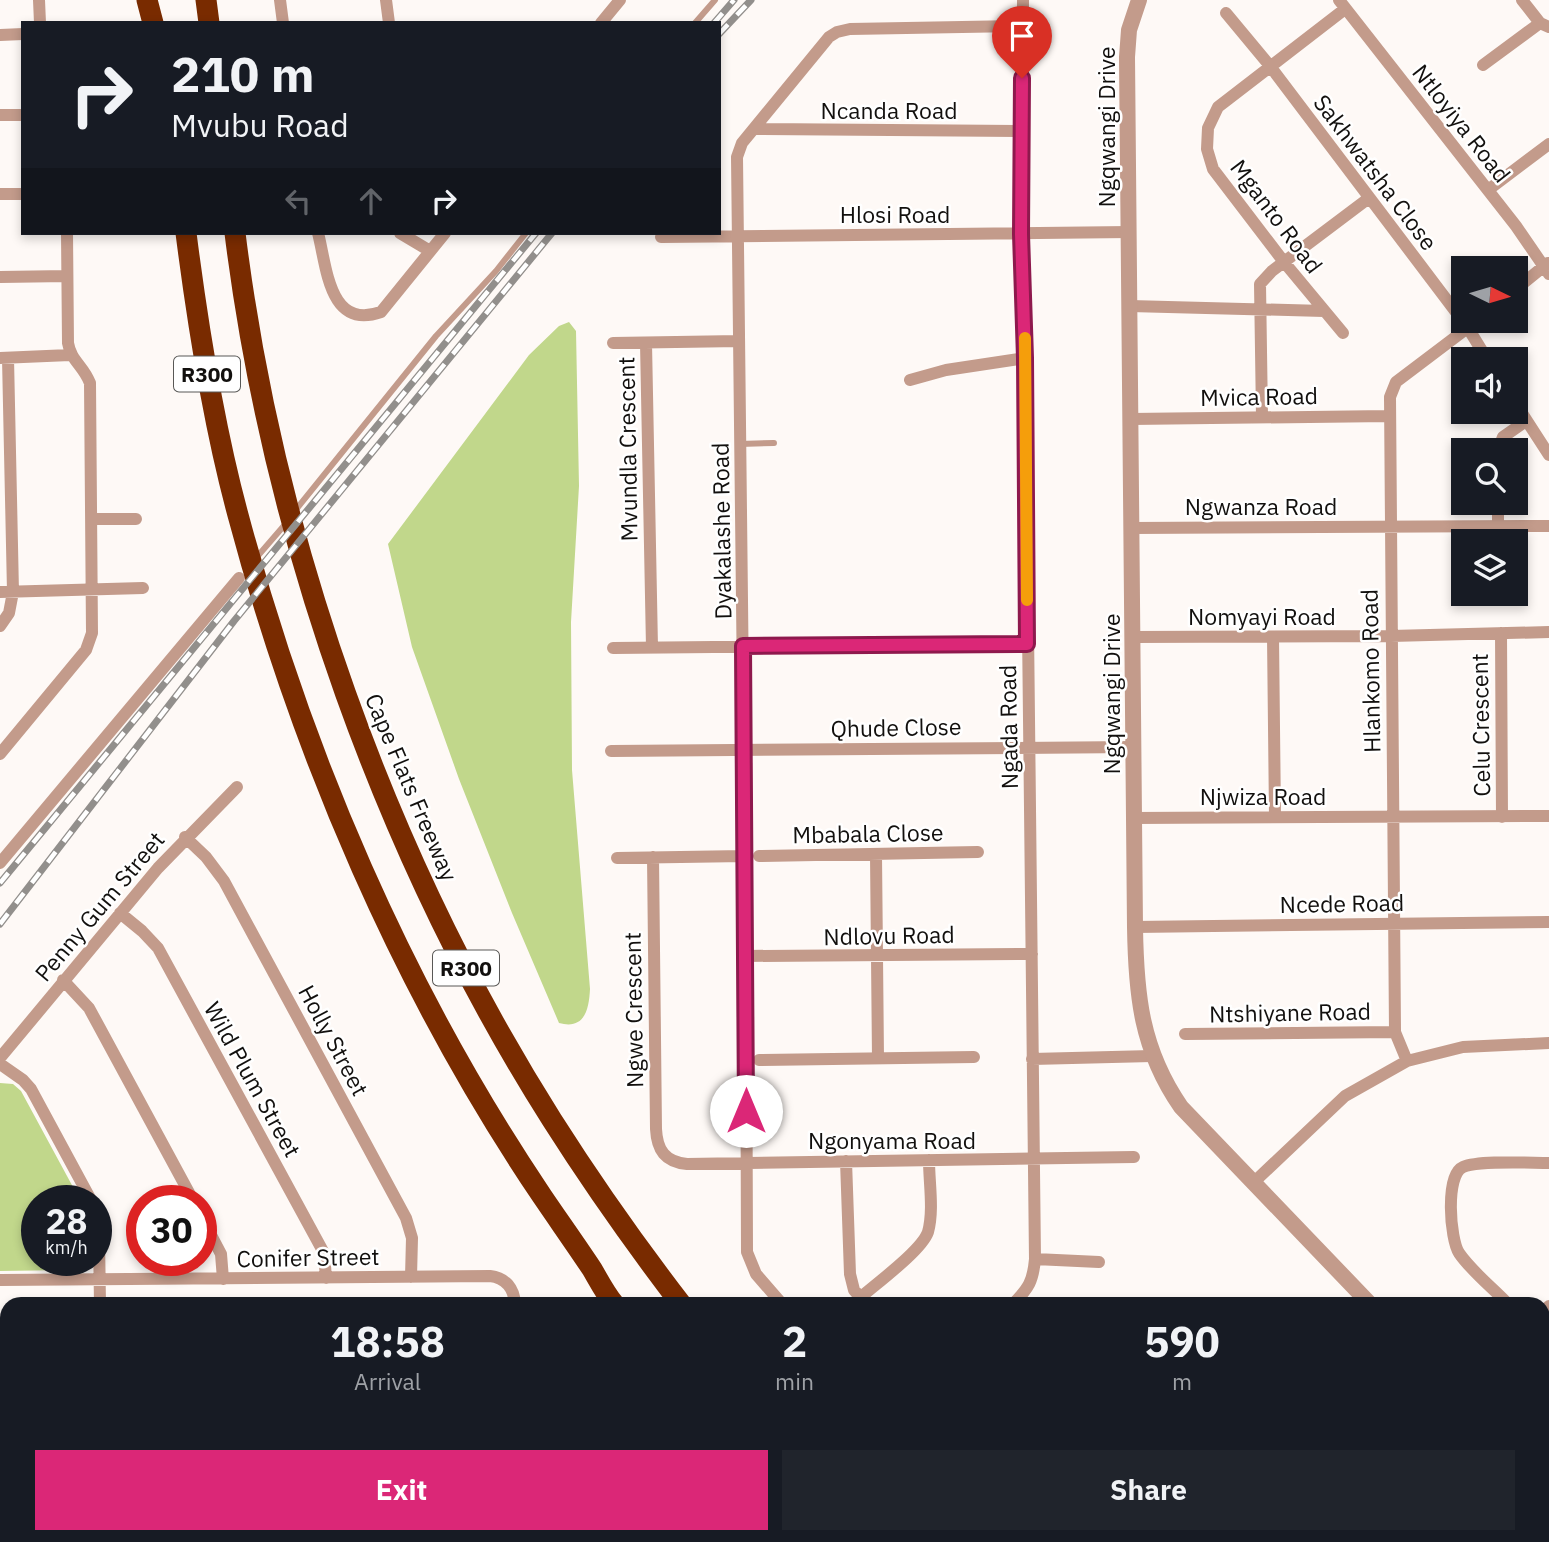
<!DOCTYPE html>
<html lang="en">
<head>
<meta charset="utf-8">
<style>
  :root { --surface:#171b24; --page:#20242c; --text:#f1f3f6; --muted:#9ea1a6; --accent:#db2777 }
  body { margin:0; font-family:"IBM Plex Sans",sans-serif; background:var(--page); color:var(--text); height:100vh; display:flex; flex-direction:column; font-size:26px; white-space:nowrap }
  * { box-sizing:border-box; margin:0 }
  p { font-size:23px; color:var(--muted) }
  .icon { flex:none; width:38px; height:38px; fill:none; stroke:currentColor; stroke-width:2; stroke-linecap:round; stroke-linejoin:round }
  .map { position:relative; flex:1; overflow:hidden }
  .side { position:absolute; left:0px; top:1297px; width:1550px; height:247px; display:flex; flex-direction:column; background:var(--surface); border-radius:21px 21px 0 0; box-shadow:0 4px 10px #0003 }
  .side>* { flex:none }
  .guide { position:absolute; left:21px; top:21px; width:700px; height:214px; border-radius:0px; box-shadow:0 4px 10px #0003; background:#171b24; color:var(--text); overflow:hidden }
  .needle { width:46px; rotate:95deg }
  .controls { position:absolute; left:1451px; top:256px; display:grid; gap:14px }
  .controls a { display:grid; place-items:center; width:77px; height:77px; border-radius:0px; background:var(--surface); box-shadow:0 4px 10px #0003; font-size:35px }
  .speed { position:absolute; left:21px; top:1185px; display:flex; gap:14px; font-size:35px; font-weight:700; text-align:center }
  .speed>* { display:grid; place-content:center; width:91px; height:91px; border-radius:50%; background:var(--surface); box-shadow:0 4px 10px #0003; line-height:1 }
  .speed small { font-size:18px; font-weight:400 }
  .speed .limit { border:10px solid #d22; background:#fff; color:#111 }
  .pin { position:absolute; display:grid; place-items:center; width:60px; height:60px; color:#fff; margin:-72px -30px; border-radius:50% 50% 50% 0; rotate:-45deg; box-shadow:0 0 7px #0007 }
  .pin .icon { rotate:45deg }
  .me { position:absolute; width:77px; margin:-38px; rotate:0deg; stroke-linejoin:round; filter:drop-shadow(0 0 5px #0008) }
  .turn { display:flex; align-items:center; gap:24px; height:147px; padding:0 35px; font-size:32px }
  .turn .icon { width:91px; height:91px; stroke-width:2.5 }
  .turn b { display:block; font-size:49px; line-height:60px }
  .lanes { display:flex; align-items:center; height:66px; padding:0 35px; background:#0003; justify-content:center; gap:35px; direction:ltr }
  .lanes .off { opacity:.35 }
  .eta { display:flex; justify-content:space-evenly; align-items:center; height:119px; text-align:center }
  .eta b { font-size:42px; font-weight:700; line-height:49px }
  .action { display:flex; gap:14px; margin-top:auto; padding:14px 35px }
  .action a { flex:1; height:80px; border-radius:0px; background:var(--accent); color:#fff; font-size:28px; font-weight:700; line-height:80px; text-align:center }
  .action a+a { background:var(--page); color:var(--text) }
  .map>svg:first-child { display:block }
  .green { fill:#c1d78b }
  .water { fill:#64eef6 }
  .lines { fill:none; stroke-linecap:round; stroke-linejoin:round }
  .service { stroke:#c39b8b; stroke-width:6 }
  .minor { stroke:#c39b8b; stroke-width:12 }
  .tertiary { stroke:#c39b8b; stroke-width:16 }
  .motorway { stroke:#792b00; stroke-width:21 }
  .rail-casing { stroke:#928f8c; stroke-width:7 }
  .rail { stroke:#fff; stroke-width:4.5; stroke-dasharray:13; stroke-linecap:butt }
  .route-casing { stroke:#8e194d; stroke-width:18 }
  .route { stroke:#db2777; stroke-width:12 }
  .slow { stroke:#f59e0b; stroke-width:12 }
  .labels { text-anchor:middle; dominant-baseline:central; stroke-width:5; stroke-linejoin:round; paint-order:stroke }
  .shield { fill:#fff; stroke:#595856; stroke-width:2 }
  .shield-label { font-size:21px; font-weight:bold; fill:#12100e }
  .street-label { font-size:23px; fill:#12100e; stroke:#fff }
</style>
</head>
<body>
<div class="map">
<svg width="1549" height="1542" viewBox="0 0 1549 1542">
  <rect width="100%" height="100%" fill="#fef9f6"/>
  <!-- green -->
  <path class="green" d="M569 322 576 331 579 486 571 622 572 770 590 989C589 1009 585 1030 559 1023L512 913 459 779 412 647 388 544 529 355 559 326Z
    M0 1083 13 1084 21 1091 80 1200H37V1260H88L81 1268 71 1270 0 1271Z
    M1163 1537V1542H1001L997 1537Z"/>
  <!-- water -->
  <path class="water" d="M1544 1532 1549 1538V1542H1237L1232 1537 1544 1536Z"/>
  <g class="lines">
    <!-- service -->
    <path class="service" d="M695 23 715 0
      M740 444 774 443
      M294 512 436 336 496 271 526 233
      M256 558 288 521"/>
    <!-- minor -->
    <path class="minor" d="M39 0 40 23
      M280 0 283 23
      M386 0 389 23
      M1339 0 1516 226 1549 274
      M1522 0 1540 23 1549 27
      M1226 13 1270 66 1468 328 1487 359
      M601 23 620 0
      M0 35 23 34
      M1483 65 1540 23
      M0 115H23
      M756 129 1022 131
      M1488 190 1549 144
      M0 194H23
      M318 233C327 268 329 330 381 312L445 233
      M400 233 430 251
      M661 237 1130 232
      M0 277 67 276
      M1516 289 1548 263
      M1130 306 1324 311
      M1343 333 1284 262 1213 169 1207 149 1208 128 1218 107 1345 9
      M613 343 739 341
      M646 343 652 647
      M0 358 70 355
      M910 380 946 370 1025 358
      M1516 404 1549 455
      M1262 417 1260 284 1272 271 1369 198
      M1131 419 1388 416
      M1498 450 1503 437 1526 421
      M1498 502V527
      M92 519H136
      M1132 528 1549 526
      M0 592 143 588
      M0 626 9 613 13 592 8 358
      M1501 633 1502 817
      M1133 637 1391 636 1549 632
      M1273 637 1275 817
      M613 648 1027 644
      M611 751 1134 747
      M0 754 86 650 92 633 90 383C83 365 71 361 68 343L67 233
      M1134 818 1549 816
      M185 837 206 857 224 881 406 1218 412 1238 411 1277
      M876 855 878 1058
      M759 856 978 852
      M653 857 656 1129C657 1150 665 1162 687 1164L1134 1157
      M617 858 744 856
      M0 863 239 578
      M120 913 142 931 158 948 324 1253 326 1278
      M1135 927 1549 922
      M746 956 1032 954
      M63 980 89 1008 193 1200
      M1185 1034 1395 1032
      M0 1058 158 868 237 787
      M1032 1059 1152 1056
      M759 1060 974 1057
      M1407 1061 1395 1032 1390 397 1396 382 1478 320
      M0 1064 23 1080 31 1089 91 1200
      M846 1161 850 1274 854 1290 860 1297
      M1253 1183 1345 1096 1407 1061 1463 1047 1549 1043
      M201 1216 221 1254 223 1279
      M96 1217 99 1238 100 1304
      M1035 1259 1099 1262
      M0 1280 490 1276C506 1278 514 1288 515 1304
      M782 1304 756 1274 747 1252 746 956 737 157 742 143 829 37 837 32 850 29 1023 26
      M853 1304C870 1288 921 1252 928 1232 934 1210 929 1183 929 1160
      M1013 1304C1029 1288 1033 1281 1035 1259L1025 358 1022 234 1023 0
      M1508 1304C1493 1288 1472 1272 1459 1253 1450 1239 1445 1175 1463 1167 1479 1160 1529 1163 1549 1163
      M1544 1311 1549 1306
      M0 1400H7
      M102 1536V1542
      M625 1536 630 1542
      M496 1542 498 1536"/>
    <!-- tertiary -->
    <path class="tertiary" d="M1139 0 1129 30 1127 57 1135 927C1136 995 1141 1049 1181 1107L1370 1304
      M1544 1481 1549 1487"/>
    <!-- motorway -->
    <path class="motorway" d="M147 0 153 23
      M206 0 209 23
      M186 233C198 327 213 423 238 515 302 755 403 990 542 1196 559 1221 576 1245 592 1269 599 1281 605 1293 614 1304
      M235 233C273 540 386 858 552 1120 592 1183 635 1244 681 1304
      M817 1536 823 1542
      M888 1536 893 1542"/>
    <!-- rail casing -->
    <g class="rail-casing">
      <path id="rail" d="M714 23 734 0
        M719 34 751 0
        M0 883 536 233
        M0 924 234 621 552 233"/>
    </g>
    <!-- rail -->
    <use href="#rail" class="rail"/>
  </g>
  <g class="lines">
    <!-- route casing -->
    <g class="route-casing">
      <path id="route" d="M746 1111 743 646 1027 644 1025 358 1021 234 1022 78"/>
    </g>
    <!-- route -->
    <use href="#route" class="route"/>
    <!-- slow -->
    <path class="slow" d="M1025 338 1027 600"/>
  </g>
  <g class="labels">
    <!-- shield labels -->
    <g class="shield">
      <rect x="174" y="356.5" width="66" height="35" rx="5"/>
      <rect x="433" y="950.5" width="66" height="35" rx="5"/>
    </g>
    <g class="shield-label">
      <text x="207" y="374">R300</text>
      <text x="466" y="968">R300</text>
    </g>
    <!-- street labels -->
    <g class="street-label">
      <text x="889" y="110">Ncanda Road</text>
      <text transform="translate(1462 123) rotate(52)">Ntloyiya Road</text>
      <text transform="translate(1106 127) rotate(-90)">Ngqwangi Drive</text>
      <text transform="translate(1376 172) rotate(53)">Sakhwatsha Close</text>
      <text x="895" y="214">Hlosi Road</text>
      <text transform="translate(1277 216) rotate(53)">Mganto Road</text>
      <text transform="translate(1259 396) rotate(-1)">Mvica Road</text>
      <text transform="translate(627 449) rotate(-91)">Mvundla Crescent</text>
      <text x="1261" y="506">Ngwanza Road</text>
      <text transform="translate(721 531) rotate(-91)">Dyakalashe Road</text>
      <text x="1262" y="616">Nomyayi Road</text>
      <text transform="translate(1370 671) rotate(-91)">Hlankomo Road</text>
      <text transform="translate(1111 694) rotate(-90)">Ngqwangi Drive</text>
      <text transform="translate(1480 725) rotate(-91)">Celu Crescent</text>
      <text transform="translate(896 727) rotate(-1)">Qhude Close</text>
      <text transform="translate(1008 727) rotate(-91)">Ngada Road</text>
      <text transform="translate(412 787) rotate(67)">Cape Flats Freeway</text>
      <text x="1263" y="796">Njwiza Road</text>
      <text transform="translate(868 833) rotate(-1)">Mbabala Close</text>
      <text transform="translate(1342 903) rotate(-1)">Ncede Road</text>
      <text transform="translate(99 906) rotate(-50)">Penny Gum Street</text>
      <text transform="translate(889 935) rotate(-1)">Ndlovu Road</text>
      <text transform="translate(633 1010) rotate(-91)">Ngwe Crescent</text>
      <text transform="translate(1290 1012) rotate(-1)">Ntshiyane Road</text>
      <text transform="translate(334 1040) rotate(62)">Holly Street</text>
      <text transform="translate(253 1079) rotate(61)">Wild Plum Street</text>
      <text x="892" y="1140">Ngonyama Road</text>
      <text transform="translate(308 1257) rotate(-1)">Conifer Street</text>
    </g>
  </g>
</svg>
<div class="controls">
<a><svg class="needle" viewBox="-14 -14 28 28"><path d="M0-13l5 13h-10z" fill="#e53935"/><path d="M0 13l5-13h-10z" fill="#9ea1a6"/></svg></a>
<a><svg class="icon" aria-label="sound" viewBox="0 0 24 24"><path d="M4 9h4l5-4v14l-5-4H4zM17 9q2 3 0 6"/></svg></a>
<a><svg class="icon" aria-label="search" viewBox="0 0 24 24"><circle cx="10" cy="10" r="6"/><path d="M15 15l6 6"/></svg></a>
<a><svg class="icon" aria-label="layers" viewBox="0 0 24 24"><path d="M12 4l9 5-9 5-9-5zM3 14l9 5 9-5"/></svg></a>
</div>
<div class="speed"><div>28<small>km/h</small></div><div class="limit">30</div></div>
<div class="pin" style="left:1022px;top:78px;background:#d93025"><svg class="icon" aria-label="arrive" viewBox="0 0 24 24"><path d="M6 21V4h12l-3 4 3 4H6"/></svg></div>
<svg class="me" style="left:746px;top:1111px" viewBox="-20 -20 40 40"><circle r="19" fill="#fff"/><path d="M0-13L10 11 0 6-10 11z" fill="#db2777"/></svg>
<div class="guide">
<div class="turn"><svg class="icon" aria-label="right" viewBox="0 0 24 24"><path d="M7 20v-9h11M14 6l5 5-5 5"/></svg><div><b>210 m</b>Mvubu Road</div></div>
<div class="lanes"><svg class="icon off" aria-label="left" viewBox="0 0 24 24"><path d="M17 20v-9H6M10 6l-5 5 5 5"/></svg><svg class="icon off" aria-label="ahead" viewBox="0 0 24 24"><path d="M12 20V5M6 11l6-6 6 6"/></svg><svg class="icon" aria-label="right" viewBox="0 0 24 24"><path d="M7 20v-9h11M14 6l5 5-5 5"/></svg></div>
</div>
<section class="side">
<div class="eta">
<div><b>18:58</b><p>Arrival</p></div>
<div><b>2</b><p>min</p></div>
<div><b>590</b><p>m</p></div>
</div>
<div class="action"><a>Exit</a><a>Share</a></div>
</section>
</div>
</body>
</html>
